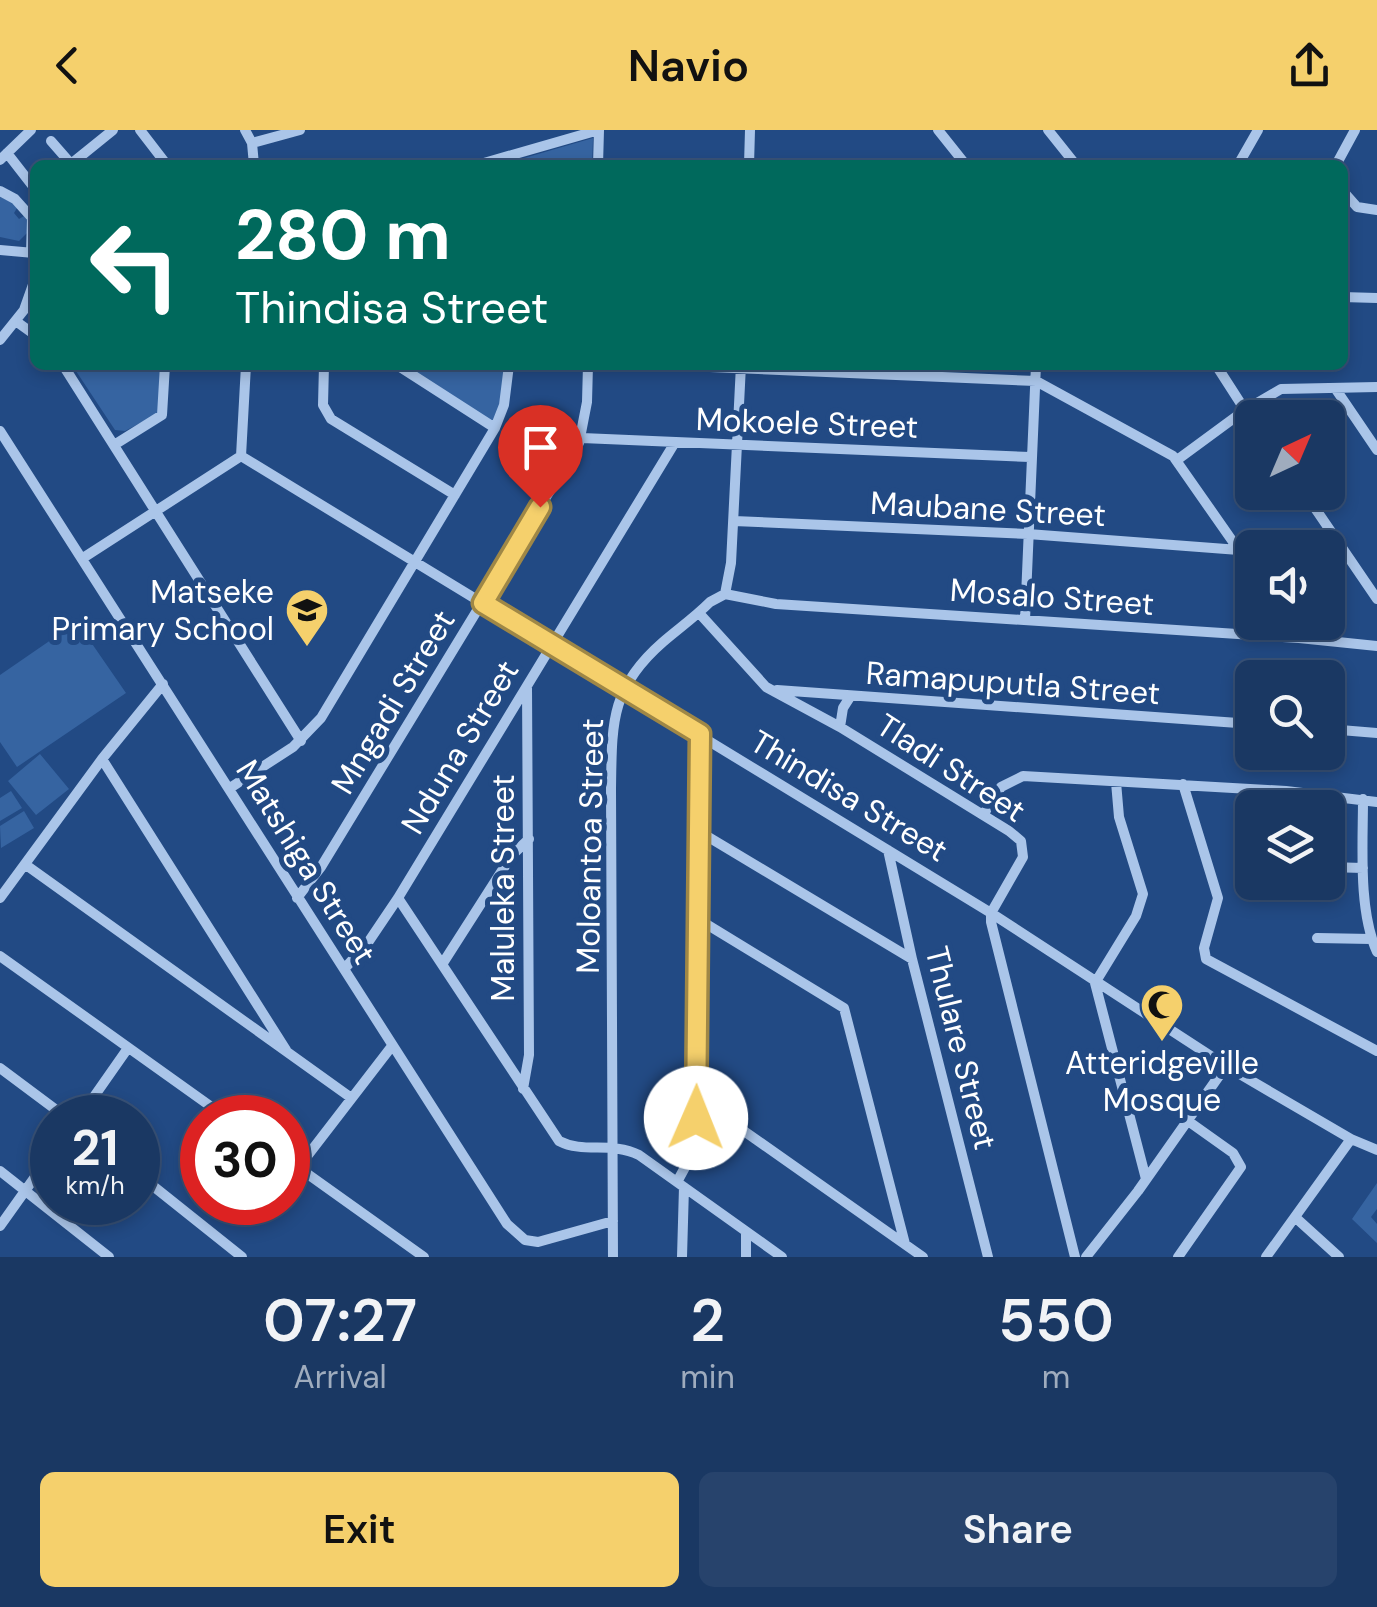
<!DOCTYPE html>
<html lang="en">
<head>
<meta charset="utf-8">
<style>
  :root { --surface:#1a3863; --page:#27436c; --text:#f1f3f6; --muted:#9facbe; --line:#385278; --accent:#f5d06c }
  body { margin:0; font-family:"DM Sans",sans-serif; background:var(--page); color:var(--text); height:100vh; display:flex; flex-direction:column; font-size:38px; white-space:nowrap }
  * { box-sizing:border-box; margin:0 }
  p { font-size:32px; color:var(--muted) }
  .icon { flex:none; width:55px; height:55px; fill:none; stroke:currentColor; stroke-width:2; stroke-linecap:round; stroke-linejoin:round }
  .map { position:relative; height:1127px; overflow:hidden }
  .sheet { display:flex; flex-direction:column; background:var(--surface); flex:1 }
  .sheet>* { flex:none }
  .guide { position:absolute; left:30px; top:30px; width:1318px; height:210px; border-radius:15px; box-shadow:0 5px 15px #0003,0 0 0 2px var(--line); background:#00695c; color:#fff; overflow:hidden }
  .needle { width:65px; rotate:44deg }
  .controls { position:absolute; left:1235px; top:270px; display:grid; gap:20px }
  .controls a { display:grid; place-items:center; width:110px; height:110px; border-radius:15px; background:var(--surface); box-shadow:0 5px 15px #0003,0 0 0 2px var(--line); font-size:50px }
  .speed { position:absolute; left:30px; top:965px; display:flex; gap:20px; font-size:50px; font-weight:700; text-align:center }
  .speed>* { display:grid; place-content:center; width:130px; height:130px; border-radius:50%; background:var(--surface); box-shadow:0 5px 15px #0003,0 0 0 2px var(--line); line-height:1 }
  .speed small { font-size:25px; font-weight:400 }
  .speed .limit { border:15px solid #d22; background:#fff; color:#111 }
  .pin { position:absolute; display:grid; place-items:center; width:85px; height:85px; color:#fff; margin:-102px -42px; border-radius:50% 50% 50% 0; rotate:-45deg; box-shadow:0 0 10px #0007 }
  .pin .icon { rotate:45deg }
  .me { position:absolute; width:110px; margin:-55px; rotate:1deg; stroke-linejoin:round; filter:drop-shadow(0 0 8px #0008) }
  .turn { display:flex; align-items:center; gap:35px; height:210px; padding:0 40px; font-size:45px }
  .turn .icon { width:130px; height:130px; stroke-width:2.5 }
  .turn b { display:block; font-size:70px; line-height:85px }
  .eta { display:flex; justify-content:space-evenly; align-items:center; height:170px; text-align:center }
  .eta b { font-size:60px; font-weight:600; line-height:70px }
  .primary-button { display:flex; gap:20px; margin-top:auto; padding:20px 40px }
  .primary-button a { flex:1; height:115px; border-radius:15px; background:var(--accent); color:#111; font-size:40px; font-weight:600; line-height:115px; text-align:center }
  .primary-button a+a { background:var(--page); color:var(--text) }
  header { display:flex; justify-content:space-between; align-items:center; height:130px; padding:0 40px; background:var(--accent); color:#111; font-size:45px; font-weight:600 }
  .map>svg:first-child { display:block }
  .green { fill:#3664a1 }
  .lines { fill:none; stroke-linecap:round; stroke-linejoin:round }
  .minor { stroke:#aac5e9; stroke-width:10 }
  .route-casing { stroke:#9f8746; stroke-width:25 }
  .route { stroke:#f5d06c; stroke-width:18 }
  .labels { text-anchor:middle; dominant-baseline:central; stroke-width:10; stroke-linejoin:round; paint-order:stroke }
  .street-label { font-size:32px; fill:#fff; stroke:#224a84 }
  .poi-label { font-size:32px; fill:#fff; stroke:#224a84; text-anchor:end }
</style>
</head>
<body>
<header><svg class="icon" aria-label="back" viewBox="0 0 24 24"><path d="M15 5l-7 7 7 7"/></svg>Navio<svg class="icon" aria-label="share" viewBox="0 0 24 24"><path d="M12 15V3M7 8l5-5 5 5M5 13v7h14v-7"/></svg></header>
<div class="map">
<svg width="1377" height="1127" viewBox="0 0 1377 1127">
  <rect width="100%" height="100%" fill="#224a84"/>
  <!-- green -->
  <path class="green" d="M593 8 592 35H500Z
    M0 67 14 73 17 78 14 83 19 89 24 86 28 91V102L19 111 0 107Z
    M72 235H162L159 283 125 301 115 300Z
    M408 235H499L505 241 501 281 493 293 407 239Z
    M77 492 126 563 17 637 0 612V545Z
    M40 624 69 659 36 685 8 651Z
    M11 661 22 678 0 691V668Z
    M24 681 34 698 1 718 0 696Z
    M1377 1053V1079L1371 1087 1377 1094V1113L1352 1089Z"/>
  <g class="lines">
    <!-- minor -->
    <path class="minor" d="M140 0 167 35
      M245 0 252 13 254 35
      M938 0 966 35
      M1048 0 1076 35
      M51 11 72 35
      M252 13 300 0
      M7 23 35 59
      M0 30 31 0
      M71 34 113 0
      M477 35 599 0 598 35
      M749 35 750 0
      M1238 35 1258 0
      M1336 35 1355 0
      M1342 60 1357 77 1377 80
      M0 61 15 69 32 88 31 123
      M0 120 34 123
      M1342 167 1377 168
      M17 192 35 205
      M0 210 24 180 35 149
      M63 235 301 611
      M324 235 323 275 331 289 455 365
      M397 235 495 298
      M662 235 1036 251 1173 326 1252 439
      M1216 235 1252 291
      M1335 258 1377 320
      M0 301 507 1094 525 1110 538 1112 613 1091
      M582 308 1030 327
      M114 315 162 285 165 235
      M241 326 991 783 1226 936 1351 1009 1377 1020
      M1177 330 1245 280 1281 259 1377 257
      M1304 362 1377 469
      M734 391 1028 404 1239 420
      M83 428 241 326 246 235
      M725 464 776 474 1299 508 1377 516
      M699 483 766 557 840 597 1009 701 1021 711 1023 727 991 783V792L1075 1127
      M1025 490 1036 235
      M777 560 1252 594
      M840 597 843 578 850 567
      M1328 599 1377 603
      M102 629 286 920
      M1116 652 1119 687 1143 764 1136 786 1095 853 1146 1049
      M1183 654 1218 768 1204 818 1206 829 1377 921
      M230 658 293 617 321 588 495 298 504 275 509 235
      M1363 669C1363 715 1358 780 1377 822
      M983 685 1001 657 1023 646 1286 661 1377 672
      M700 702 912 829
      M888 720 912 829 988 1127
      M26 735 350 967
      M1328 737 1363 738
      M0 768 102 629 163 554
      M297 768 321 737 579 313 587 272 588 235
      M398 768 559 1011C584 1024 611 1011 639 1025L782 1127
      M698 789 844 878 905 1114
      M1317 808 1371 809
      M0 826 227 988
      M443 833 512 725 529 709
      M345 838 367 814 398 768 674 314
      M0 938 67 988
      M523 959 529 925 527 556
      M697 968 923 1127
      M79 988 128 918
      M288 1030 424 1127
      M298 1038 392 916
      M0 1041 109 1127
      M138 1044 242 1127
      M677 1052 689 1030 695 1008 700 605
      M1296 1088 1339 1127
      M0 1096 52 1023
      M613 1127 611 659C612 593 610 558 663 512 678 499 695 487 710 472L725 464 731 433 741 235
      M682 1127 684 1057
      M746 1127V1102
      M1086 1127 1138 1061 1226 936
      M1178 1127 1241 1037 1233 1023 1188 991
      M1266 1127 1351 1009"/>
  </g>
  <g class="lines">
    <!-- route casing -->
    <g class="route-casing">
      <path id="route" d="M540 377 483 473 700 604 696 988"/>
    </g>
    <!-- route -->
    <use href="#route" class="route"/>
  </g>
  <!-- icons -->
  <defs>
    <g id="school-pin" transform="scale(2.25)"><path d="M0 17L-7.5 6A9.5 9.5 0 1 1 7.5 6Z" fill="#f5d06c" stroke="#224a84"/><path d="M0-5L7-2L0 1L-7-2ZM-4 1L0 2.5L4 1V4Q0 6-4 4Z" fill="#111"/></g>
    <g id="mosque-pin" transform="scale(2.25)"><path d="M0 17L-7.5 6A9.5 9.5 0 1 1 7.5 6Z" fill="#f5d06c" stroke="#224a84"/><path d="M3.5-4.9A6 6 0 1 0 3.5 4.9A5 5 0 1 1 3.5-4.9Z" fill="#111"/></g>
  </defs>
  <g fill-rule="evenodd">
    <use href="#school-pin" x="307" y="480"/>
    <use href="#mosque-pin" x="1162" y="875"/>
  </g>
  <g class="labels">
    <!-- street labels -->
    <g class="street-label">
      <text transform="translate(807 293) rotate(2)">Mokoele Street</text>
      <text transform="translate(988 379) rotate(3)">Maubane Street</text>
      <text transform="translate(1052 467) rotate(4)">Mosalo Street</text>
      <text transform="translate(1013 553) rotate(4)">Ramapuputla Street</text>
      <text transform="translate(393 572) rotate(-59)">Mngadi Street</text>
      <text transform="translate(460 617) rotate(-59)">Nduna Street</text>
      <text transform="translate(951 638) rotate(33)">Tladi Street</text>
      <text transform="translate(849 666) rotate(31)">Thindisa Street</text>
      <text transform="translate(590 716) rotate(-89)">Moloantoa Street</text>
      <text transform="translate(306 732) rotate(58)">Matshiga Street</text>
      <text transform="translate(503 758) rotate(-90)">Maluleka Street</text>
      <text transform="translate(961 918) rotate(76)">Thulare Street</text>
    </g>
    <!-- poi labels -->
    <g class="poi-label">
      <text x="274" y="462">Matseke<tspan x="274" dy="37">Primary School</tspan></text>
      <text x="1162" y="933" text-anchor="middle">Atteridgeville<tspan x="1162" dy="37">Mosque</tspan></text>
    </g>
  </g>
</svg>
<div class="controls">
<a><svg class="needle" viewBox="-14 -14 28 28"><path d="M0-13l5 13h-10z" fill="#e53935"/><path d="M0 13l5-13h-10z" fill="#9facbe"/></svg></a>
<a><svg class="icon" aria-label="sound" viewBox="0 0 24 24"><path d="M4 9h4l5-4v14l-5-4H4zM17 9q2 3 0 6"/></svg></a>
<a><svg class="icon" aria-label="search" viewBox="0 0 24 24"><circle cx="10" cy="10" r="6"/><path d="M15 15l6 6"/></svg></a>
<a><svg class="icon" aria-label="layers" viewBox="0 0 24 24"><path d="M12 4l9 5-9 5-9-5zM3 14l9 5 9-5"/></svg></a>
</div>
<div class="speed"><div>21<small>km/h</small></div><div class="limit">30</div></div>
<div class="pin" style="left:540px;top:377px;background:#d93025"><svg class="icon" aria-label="arrive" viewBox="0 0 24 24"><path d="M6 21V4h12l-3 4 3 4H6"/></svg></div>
<svg class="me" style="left:696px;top:988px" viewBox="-20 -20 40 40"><circle r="19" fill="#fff"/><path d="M0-13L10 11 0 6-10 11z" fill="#f5d06c"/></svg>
<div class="guide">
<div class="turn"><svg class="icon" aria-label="left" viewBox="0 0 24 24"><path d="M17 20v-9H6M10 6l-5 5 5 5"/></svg><div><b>280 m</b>Thindisa Street</div></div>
</div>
</div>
<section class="sheet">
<div class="eta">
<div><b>07:27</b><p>Arrival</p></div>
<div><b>2</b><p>min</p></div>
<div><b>550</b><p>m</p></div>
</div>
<div class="primary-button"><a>Exit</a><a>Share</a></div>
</section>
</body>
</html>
